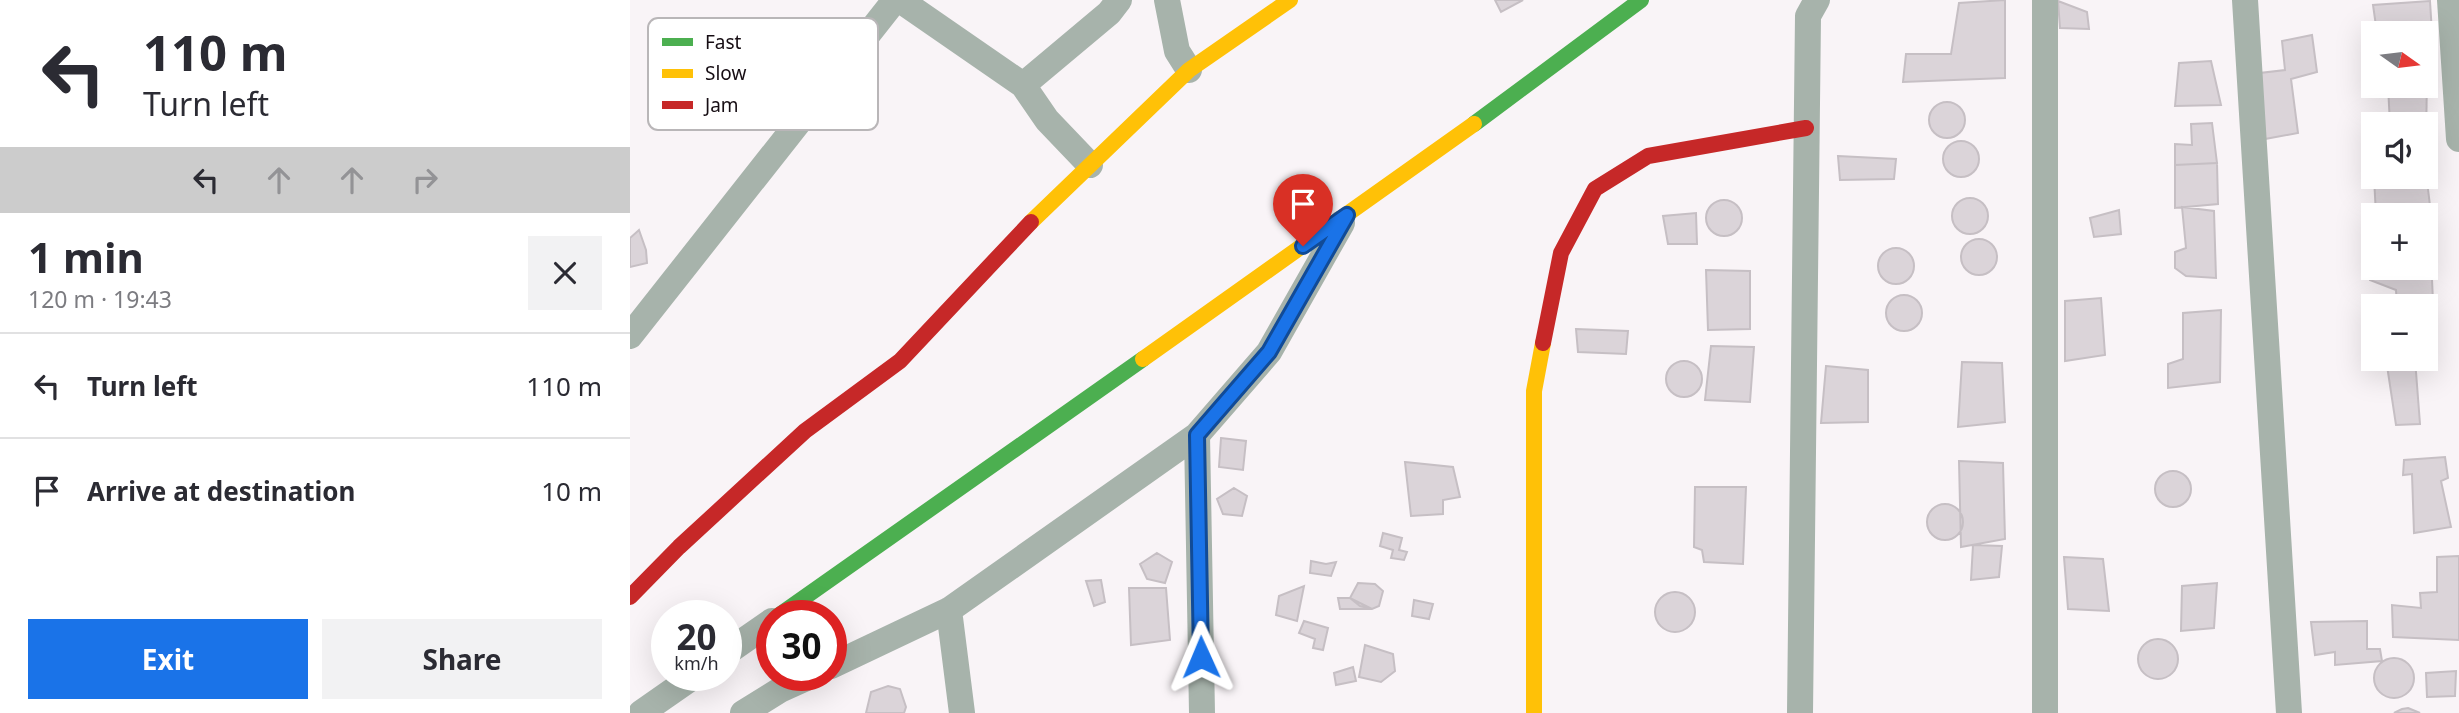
<!DOCTYPE html>
<html lang="en">
<head>
<meta charset="utf-8">
<style>
  :root { --surface:#fff; --page:#f2f2f3; --text:#2b2b33; --muted:#7c7c81; --line:#e1e1e2; --accent:#1a73e8 }
  body { margin:0; font-family:"Noto Sans",sans-serif; background:var(--page); color:var(--text); height:100vh; display:flex; flex-direction:column; font-size:26px; white-space:nowrap }
  * { box-sizing:border-box; margin:0 }
  p { font-size:23px; color:var(--muted) }
  .icon { flex:none; width:38px; height:38px; fill:none; stroke:currentColor; stroke-width:2; stroke-linecap:round; stroke-linejoin:round }
  .map { position:relative; flex:1; overflow:hidden }
  .drawer { display:flex; flex-direction:column; background:var(--surface); width:630px }
  .drawer>* { flex:none }
  .hud { background:#fff; color:var(--text); overflow:hidden }
  .needle { width:46px; rotate:104deg }
  .controls { position:absolute; left:1731px; top:21px; display:grid; gap:14px }
  .controls a { display:grid; place-items:center; width:77px; height:77px; border-radius:0px; background:var(--surface); box-shadow:0 7px 28px #0002; font-size:35px }
  .speed { position:absolute; left:21px; top:600px; display:flex; gap:14px; font-size:35px; font-weight:700; text-align:center }
  .speed>* { display:grid; place-content:center; width:91px; height:91px; border-radius:50%; background:var(--surface); box-shadow:0 7px 28px #0002; line-height:1 }
  .speed small { font-size:18px; font-weight:400 }
  .speed .limit { border:10px solid #d22; background:#fff; color:#111 }
  .pin { position:absolute; display:grid; place-items:center; width:60px; height:60px; color:#fff; margin:-72px -30px; border-radius:50% 50% 50% 0; rotate:-45deg; box-shadow:0 0 7px #0007 }
  .pin .icon { rotate:45deg }
  .me { position:absolute; width:77px; margin:-38px; rotate:359deg; stroke-linejoin:round; filter:drop-shadow(0 0 5px #0008) }
  .turn { display:flex; align-items:center; gap:24px; height:147px; padding:0 28px; font-size:32px }
  .turn .icon { width:91px; height:91px; stroke-width:2.5 }
  .turn b { display:block; font-size:49px; line-height:60px }
  .lanes { display:flex; align-items:center; height:66px; padding:0 28px; background:#0003; justify-content:center; gap:35px; direction:ltr }
  .lanes .off { opacity:.35 }
  .round { display:grid; place-items:center; flex:none; width:74px; height:74px; border-radius:0px; background:var(--page) }
  .overview { display:flex; align-items:center; justify-content:space-between; height:119px; padding:0 28px }
  h1 { font-size:42px; font-weight:700; line-height:52px }
  .cta { display:flex; gap:14px; margin-top:auto; padding:14px 28px }
  .cta a { flex:1; height:80px; border-radius:0px; background:var(--accent); color:#fff; font-size:28px; font-weight:700; line-height:80px; text-align:center }
  .cta a+a { background:var(--page); color:var(--text) }
  ul { padding:0; list-style:none }
  li { display:flex; align-items:center; gap:21px; height:105px; padding:0 28px; border-top:2px solid var(--line) }
  li div { flex:1 }
  li b { display:block; font-size:26px }
  li em { font-style:normal }
  main { display:flex; flex:1; min-height:0 }
  .map>svg:first-child { display:block }
  .building { fill:#dbd4d9; stroke:#c6bfc4; stroke-width:2 }
  .lines { fill:none; stroke-linecap:round; stroke-linejoin:round }
  .street { stroke:#a7b3ab; stroke-width:26 }
  .fast { stroke:#4caf50; stroke-width:16 }
  .slow { stroke:#ffc107; stroke-width:16 }
  .jam { stroke:#c62828; stroke-width:16 }
  .route-casing { stroke:#114b97; stroke-width:18 }
  .route { stroke:#1a73e8; stroke-width:12 }
  .key { fill:#fff; stroke:#b9b6b8; stroke-width:2 }
  .key-label { font-size:19px; fill:#160d13 }
</style>
</head>
<body>
<main>
<section class="drawer">
<div class="hud">
<div class="turn"><svg class="icon" aria-label="left" viewBox="0 0 24 24"><path d="M17 20v-9H6M10 6l-5 5 5 5"/></svg><div><b>110 m</b>Turn left</div></div>
<div class="lanes"><svg class="icon" aria-label="left" viewBox="0 0 24 24"><path d="M17 20v-9H6M10 6l-5 5 5 5"/></svg><svg class="icon off" aria-label="ahead" viewBox="0 0 24 24"><path d="M12 20V5M6 11l6-6 6 6"/></svg><svg class="icon off" aria-label="ahead" viewBox="0 0 24 24"><path d="M12 20V5M6 11l6-6 6 6"/></svg><svg class="icon off" aria-label="right" viewBox="0 0 24 24"><path d="M7 20v-9h11M14 6l5 5-5 5"/></svg></div>
</div>
<div class="overview"><div><h1>1 min</h1><p>120 m · 19:43</p></div><a class="round"><svg class="icon" aria-label="close" viewBox="0 0 24 24"><path d="M6 6l12 12M18 6L6 18"/></svg></a></div>
<ul>
<li><svg class="icon" aria-label="left" viewBox="0 0 24 24"><path d="M17 20v-9H6M10 6l-5 5 5 5"/></svg><div><b>Turn left</b></div><em>110 m</em></li>
<li><svg class="icon" aria-label="arrive" viewBox="0 0 24 24"><path d="M6 21V4h12l-3 4 3 4H6"/></svg><div><b>Arrive at destination</b></div><em>10 m</em></li>
</ul>
<div class="cta"><a>Exit</a><a>Share</a></div>
</section>
<div class="map">
<svg width="1829" height="713" viewBox="0 0 1829 713">
  <rect width="100%" height="100%" fill="#f9f4f7"/>
  <!-- building -->
  <path class="building" d="M865 0H893L871 12Z
    M1375 0V78L1273 82 1276 54H1321L1329 3Z
    M1428 1 1457 12 1459 29 1430 28Z
    M1800 1 1803 50 1796 52V33H1747L1743 5Z
    M1682 35 1687 72 1661 79 1668 133 1635 139 1630 73 1655 70 1652 41Z
    M1581 61 1591 105 1545 106 1549 63Z
    M1796 73H1797L1796 146V124H1760L1758 86H1796Z
    M1299 120a18 18 0 1 1 36 0a18 18 0 1 1-36 0Z
    M1582 123 1587 163 1545 165V144L1562 145 1561 124Z
    M1313 159a18 18 0 1 1 36 0a18 18 0 1 1-36 0Z
    M1208 156 1266 159 1264 179 1210 180Z
    M1587 163 1588 204 1545 208V165Z
    M1796 173 1803 230 1796 231V215H1746L1744 177H1796Z
    M1322 216a18 18 0 1 1 36 0a18 18 0 1 1-36 0Z
    M1076 218a18 18 0 1 1 36 0a18 18 0 1 1-36 0Z
    M1552 207 1584 211 1586 278 1556 276 1545 268V252L1556 248Z
    M1489 210 1491 234 1464 237 1460 218Z
    M1066 213 1067 244H1038L1033 216Z
    M9 230 16 250 17 263 0 267V238Z
    M1800 236 1805 345 1796 344V306H1767L1766 290 1740 280 1738 241H1743V268H1796V237Z
    M1331 257a18 18 0 1 1 36 0a18 18 0 1 1-36 0Z
    M1248 266a18 18 0 1 1 36 0a18 18 0 1 1-36 0Z
    M1076 270 1120 271V329L1078 330Z
    M1256 313a18 18 0 1 1 36 0a18 18 0 1 1-36 0Z
    M1471 298 1475 355 1435 361V301Z
    M1591 310 1590 382 1538 388V364L1553 359V313Z
    M946 329 998 331 996 354 948 352Z
    M1081 346 1124 347 1120 402 1075 400Z
    M1756 359H1785L1790 424 1766 425Z
    M1036 379a18 18 0 1 1 36 0a18 18 0 1 1-36 0Z
    M1332 362 1372 363 1375 422 1328 427Z
    M1196 366 1238 370V422L1191 423Z
    M591 438 616 441 613 470 589 467Z
    M1815 457 1818 478 1811 481 1821 527 1784 533 1782 474 1773 475 1774 460Z
    M1329 461 1373 463 1375 539 1331 547Z
    M775 462 823 467 830 497 813 500V514L781 516Z
    M1525 489a18 18 0 1 1 36 0a18 18 0 1 1-36 0Z
    M1065 487H1116L1113 564 1074 562 1072 550 1064 547Z
    M604 488 617 496 612 516 593 514 587 499Z
    M1297 522a18 18 0 1 1 36 0a18 18 0 1 1-36 0Z
    M753 533 772 538 769 550 777 552 774 560 761 558 763 550 750 546Z
    M1343 545 1372 546 1369 577 1341 580Z
    M527 553 542 562 535 583 517 579 510 564Z
    M1829 556V640L1763 637 1762 605 1791 608 1790 593 1807 592V557Z
    M1434 557 1473 559 1479 611 1438 609Z
    M681 561 696 564 706 562 701 576 680 573Z
    M471 580 475 602 464 606 456 581Z
    M728 583 745 584 753 591 749 606 742 609 730 606 720 598Z
    M1587 583 1584 628 1551 631 1552 586Z
    M674 586 667 621 646 615 649 596Z
    M499 588H536L540 640 501 645Z
    M1025 612a20 20 0 1 1 40 0a20 20 0 1 1-40 0Z
    M708 598H720L742 609H710Z
    M784 600 803 604 799 619 782 616Z
    M674 621 698 628 693 650 683 648 685 639 669 633Z
    M1737 621V649H1750L1752 661 1705 665V652L1685 655 1681 622Z
    M1508 659a20 20 0 1 1 40 0a20 20 0 1 1-40 0Z
    M735 645 763 654 765 671 751 682 729 677Z
    M1744 678a20 20 0 1 1 40 0a20 20 0 1 1-40 0Z
    M723 667 726 681 706 685 704 673Z
    M1826 671 1825 696 1797 697 1796 673Z
    M258 686 270 689 276 707 274 713H236L241 692Z
    M1778 708 1790 713H1764L1772 709Z"/>
  <g class="lines">
    <!-- street -->
    <path class="street" d="M270 0 393 85 417 120 460 165
      M537 0 547 51 559 70
      M1615 0 1659 713
      M1820 0 1829 139
      M393 85 479 13 489 0
      M0 336 265 0
      M567 435 572 713
      M319 610 332 713
      M96 653 142 621
      M201 666 319 610 567 435 639 352 712 223
      M11 713 64 676
      M113 713 150 690 181 676
      M1170 713 1178 16 1187 0
      M1415 713V0"/>
    <!-- fast -->
    <path class="fast" d="M844 124 1011 0
      M148 616 513 359"/>
    <!-- slow -->
    <path class="slow" d="M401 222 559 70 660 0
      M513 359 844 124
      M904 713V391L913 343"/>
    <!-- jam -->
    <path class="jam" d="M913 343 931 253 965 189 1018 156 1176 128
      M0 597 49 547 175 431 270 361 401 222"/>
  </g>
  <g class="lines">
    <!-- route casing -->
    <g class="route-casing">
      <path id="route" d="M571 657 567 435 639 352 717 215 673 246"/>
    </g>
    <!-- route -->
    <use href="#route" class="route"/>
  </g>
  <!-- legend -->
  <rect x="18" y="18" width="230" height="112" rx="10" class="key"/>
  <rect x="32" y="38" width="31" height="8" fill="#4caf50"/>
  <rect x="32" y="69" width="31" height="9" fill="#ffc107"/>
  <rect x="32" y="101" width="31" height="8" fill="#c62828"/>
  <g class="key-label">
    <text x="75" y="49">Fast</text>
    <text x="75" y="80">Slow</text>
    <text x="75" y="112">Jam</text>
  </g>
</svg>
<div class="controls">
<a><svg class="needle" viewBox="-14 -14 28 28"><path d="M0-13l5 13h-10z" fill="#e53935"/><path d="M0 13l5-13h-10z" fill="#7c7c81"/></svg></a>
<a><svg class="icon" aria-label="sound" viewBox="0 0 24 24"><path d="M4 9h4l5-4v14l-5-4H4zM17 9q2 3 0 6"/></svg></a>
<a>+</a>
<a>−</a>
</div>
<div class="speed"><div>20<small>km/h</small></div><div class="limit">30</div></div>
<div class="pin" style="left:673px;top:246px;background:#d93025"><svg class="icon" aria-label="arrive" viewBox="0 0 24 24"><path d="M6 21V4h12l-3 4 3 4H6"/></svg></div>
<svg class="me" style="left:571px;top:657px" viewBox="-20 -20 40 40"><path d="M0-17L14 15 0 8-14 15z" fill="#1a73e8" stroke="#fff" stroke-width="4"/></svg>
</div>
</main>
</body>
</html>
